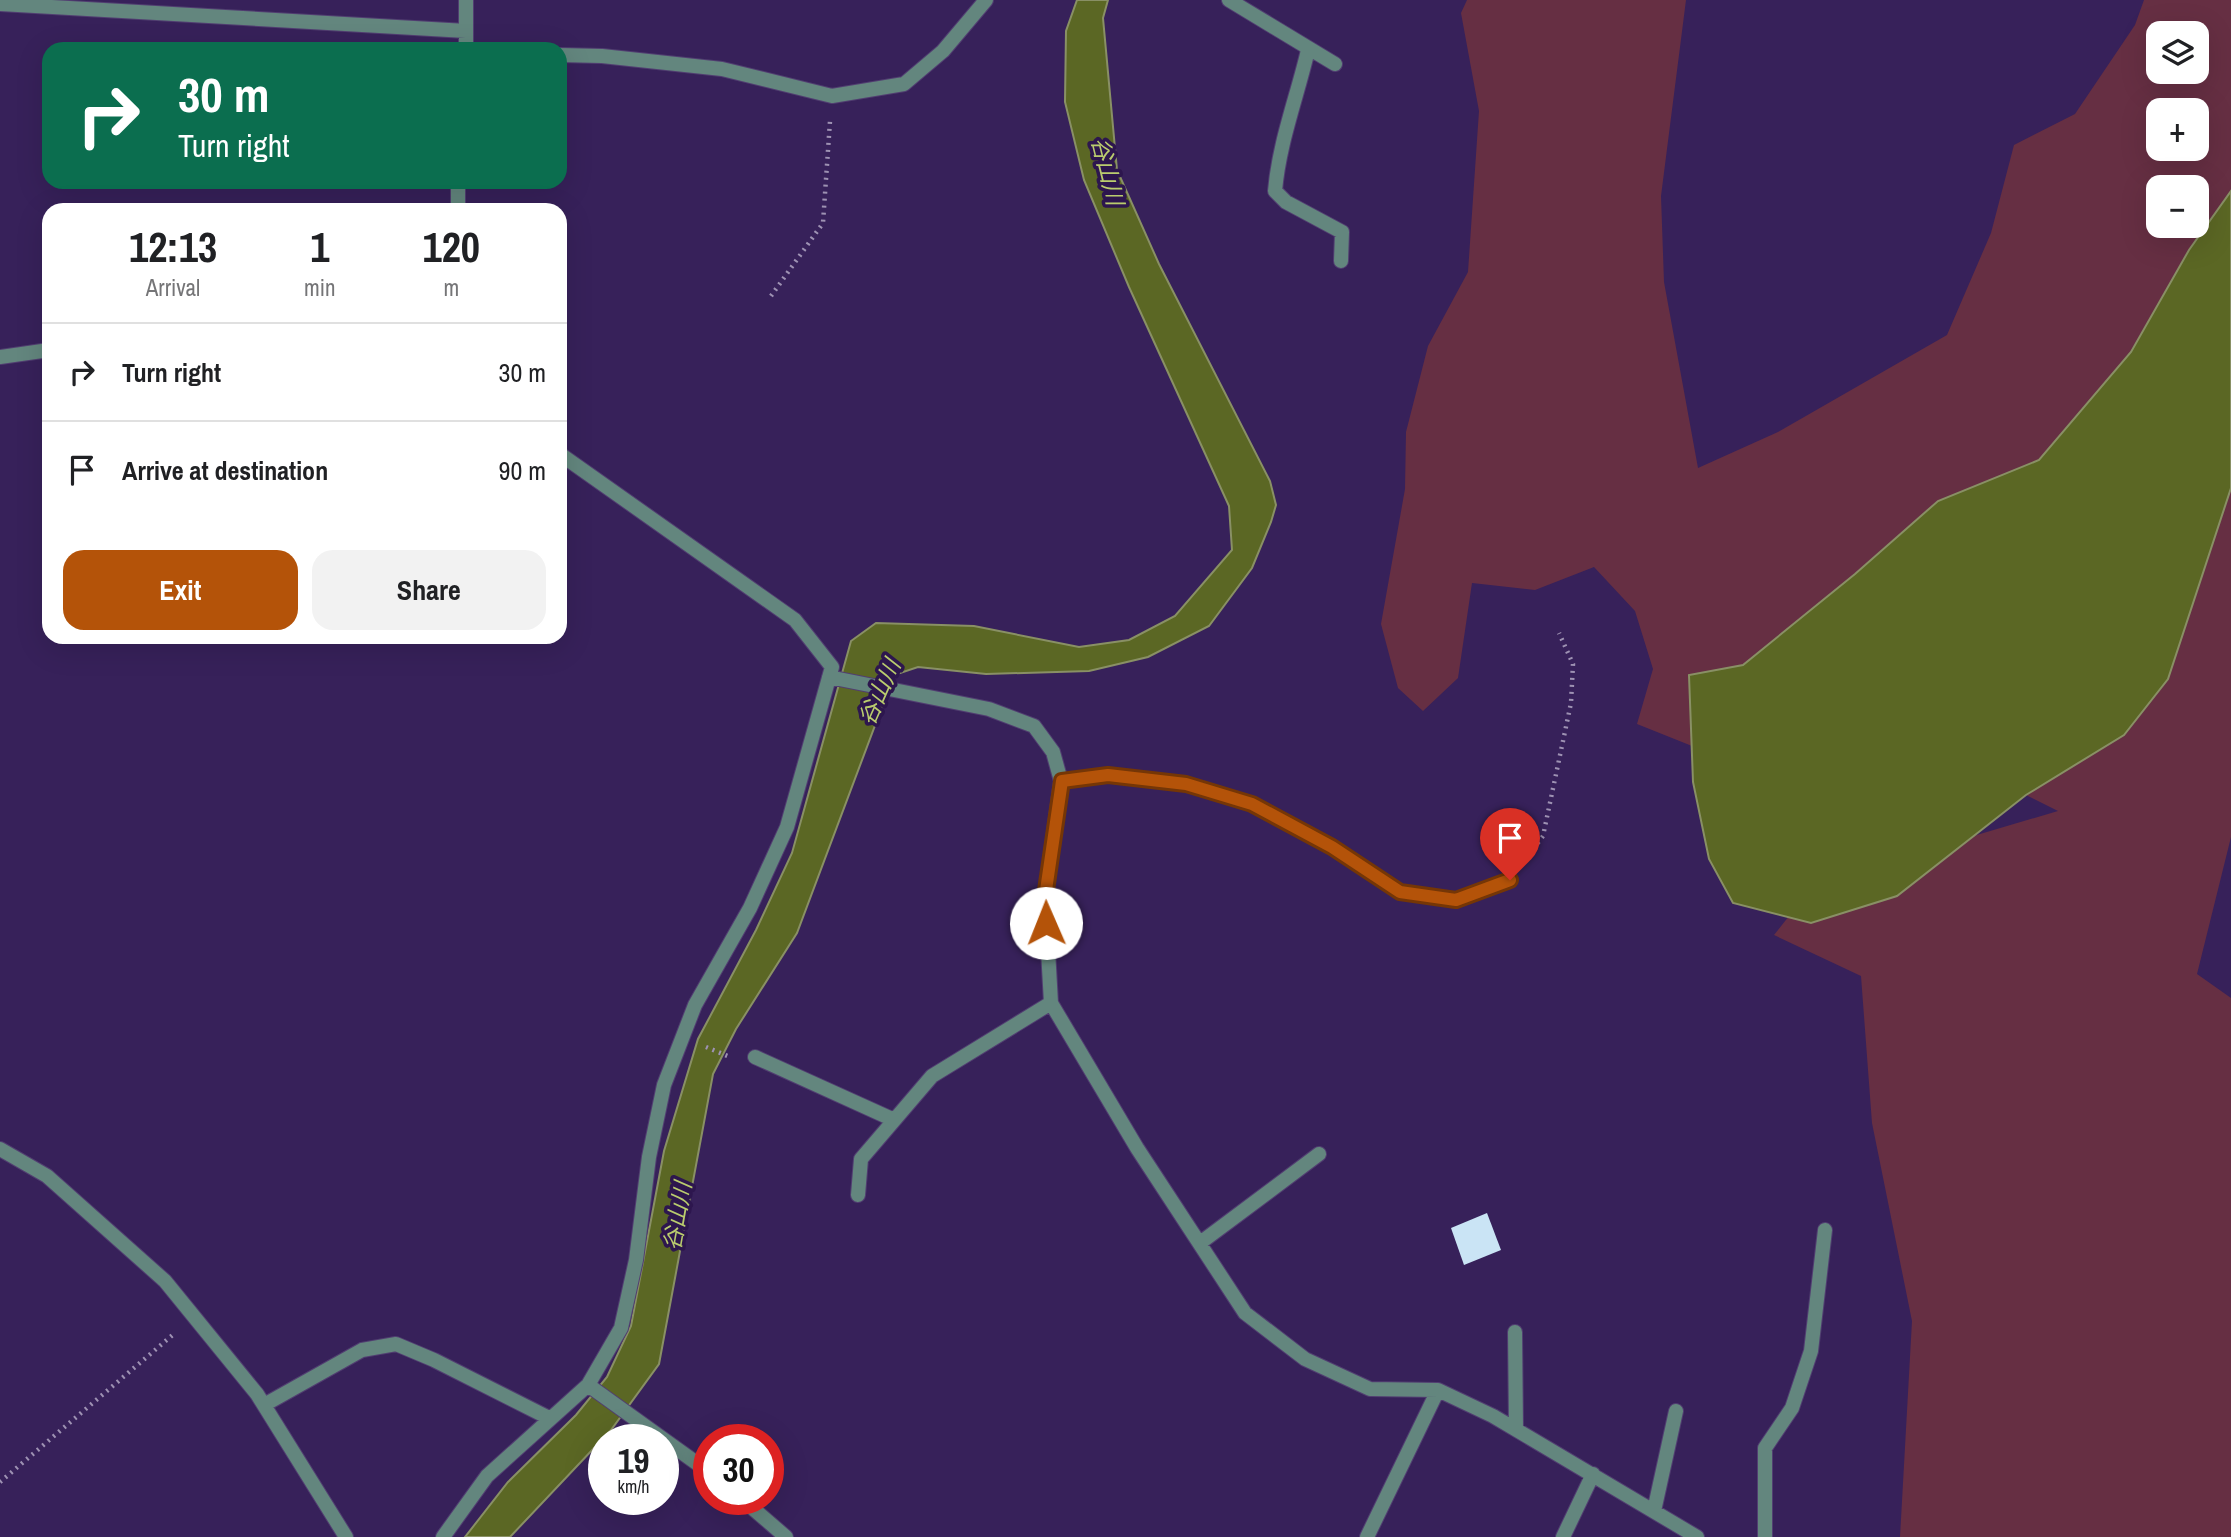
<!DOCTYPE html>
<html lang="en">
<head>
<meta charset="utf-8">
<style>
  :root { --surface:#fff; --page:#f2f2f2; --text:#202124; --muted:#757577; --line:#e0e0e0; --accent:#b45309 }
  body { margin:0; font-family:"Archivo Narrow","Noto Sans JP",sans-serif; background:var(--page); color:var(--text); height:100vh; display:flex; flex-direction:column; font-size:26px; white-space:nowrap }
  * { box-sizing:border-box; margin:0 }
  p { font-size:23px; color:var(--muted) }
  .icon { flex:none; width:38px; height:38px; fill:none; stroke:currentColor; stroke-width:2; stroke-linecap:round; stroke-linejoin:round }
  .map { position:relative; flex:1; overflow:hidden }
  .details { position:absolute; left:42px; top:203px; width:525px; height:441px; display:flex; flex-direction:column; background:var(--surface); border-radius:21px; box-shadow:0 7px 28px #0002 }
  .details>* { flex:none }
  .guide { position:absolute; left:42px; top:42px; width:525px; height:147px; border-radius:21px; box-shadow:0 7px 28px #0002; background:#0b6e4f; color:#fff; overflow:hidden }
  .fabs { position:absolute; left:2146px; top:21px; display:grid; gap:14px }
  .fabs a { display:grid; place-items:center; width:63px; height:63px; border-radius:14px; background:var(--surface); box-shadow:0 7px 28px #0002; font-size:35px }
  .speed { position:absolute; left:588px; top:1424px; display:flex; gap:14px; font-size:35px; font-weight:700; text-align:center }
  .speed>* { display:grid; place-content:center; width:91px; height:91px; border-radius:50%; background:var(--surface); box-shadow:0 7px 28px #0002; line-height:1 }
  .speed small { font-size:18px; font-weight:400 }
  .speed .limit { border:10px solid #d22; background:#fff; color:#111 }
  .pin { position:absolute; display:grid; place-items:center; width:60px; height:60px; color:#fff; margin:-72px -30px; border-radius:50% 50% 50% 0; rotate:-45deg; box-shadow:0 0 7px #0007 }
  .pin .icon { rotate:45deg }
  .me { position:absolute; width:77px; margin:-38px; rotate:359deg; stroke-linejoin:round; filter:drop-shadow(0 0 5px #0008) }
  .turn { display:flex; align-items:center; gap:24px; height:147px; padding:0 21px; font-size:32px }
  .turn .icon { width:91px; height:91px; stroke-width:2.5 }
  .turn b { display:block; font-size:49px; line-height:60px }
  .eta { display:flex; justify-content:space-evenly; align-items:center; height:119px; text-align:center }
  .eta b { font-size:42px; font-weight:700; line-height:49px }
  .primary-button { display:flex; gap:14px; margin-top:auto; padding:14px 21px }
  .primary-button a { flex:1; height:80px; border-radius:21px; background:var(--accent); color:#fff; font-size:28px; font-weight:700; line-height:80px; text-align:center }
  .primary-button a+a { background:var(--page); color:var(--text) }
  ul { padding:0; list-style:none }
  li { display:flex; align-items:center; gap:21px; height:98px; padding:0 21px; border-top:2px solid var(--line) }
  li div { flex:1 }
  li b { display:block; font-size:26px }
  li em { font-style:normal }
  .map>svg:first-child { display:block }
  .green { fill:#662f43; fill-rule:evenodd }
  .water { fill:#5b6724; stroke:#899065; stroke-width:2 }
  .building { fill:#cae4f5 }
  .lines { fill:none; stroke-linecap:round; stroke-linejoin:round }
  .minor-casing { stroke:#513e71; stroke-width:16 }
  .path { stroke:#9e92b3; stroke-width:4.5; stroke-dasharray:2 5; stroke-linecap:butt }
  .minor { stroke:#63867e; stroke-width:14 }
  .route-casing { stroke:#753606; stroke-width:18 }
  .route { stroke:#b45309; stroke-width:12 }
  .labels { text-anchor:middle; dominant-baseline:central; stroke-width:7; stroke-linejoin:round; paint-order:stroke }
  .water-label { font-size:23px; font-style:italic; fill:#bacc6e; stroke:#2d164e }
</style>
</head>
<body>
<div class="map">
<svg width="2231" height="1537" viewBox="0 0 2231 1537">
  <rect width="100%" height="100%" fill="#37215a"/>
  <!-- green -->
  <path class="green" d="M1467 0H1686L1661 196 1664 282 1698 468 1778 432 1947 335 1991 233 2014 145 2075 114 2135 25 2144 0H2231V191L2189 250 2131 352 2039 461 1938 501 1855 574 1743 666 1689 676 1692 746 1637 724 1653 669 1635 611 1594 567 1535 590 1472 583 1458 678 1423 711 1398 688 1381 624 1405 489 1406 432 1428 346 1468 272 1479 111 1461 13ZM2158 33H2196V72H2158ZM2158 110H2196V149H2158ZM2158 187H2196V226H2158Z
    M2231 488V837L2197 974 2231 998V1537H1900L1912 1321 1872 1123 1861 976 1774 935 1815 883 2058 811 2026 795 2124 735 2168 679Z"/>
  <!-- water -->
  <path class="water" d="M1077 0H1108L1103 18 1117 170 1159 264 1270 481 1276 505 1271 522 1252 568 1209 626 1148 657 1089 671 986 674 918 667 894 675 797 933 736 1029 713 1074 659 1364 611 1430 510 1537H465L508 1482 576 1415 607 1377 631 1326 664 1151 698 1039 756 930 792 853 851 641 876 623 974 626 1079 647 1129 640 1175 616 1232 550 1229 506 1129 287 1084 180 1065 102 1066 31Z
    M2231 191V488L2168 679 2124 735 2026 795 1897 896 1811 923 1733 903 1709 859 1693 782 1689 675 1743 665 1855 574 1938 501 2039 460 2131 352 2189 250Z"/>
  <!-- building -->
  <path class="building" d="M1487 1213 1501 1250 1464 1265 1451 1228Z"/>
  <g class="lines">
    <!-- minor casing -->
    <g class="minor-casing">
      <path id="minor" d="M466 0V49
        M1229 0 1335 64
        M0 4 466 31
        M1308 50C1297 97 1279 143 1275 191L1286 202 1342 232 1341 261
        M560 55 602 56 722 69 832 96 904 84 943 51 986 0
        M458 182V210
        M0 357 49 350
        M829 677 989 709 1034 726 1053 752 1061 781 1045 897 1051 1003 1137 1148 1245 1313 1305 1359 1370 1389 1438 1390 1493 1416 1697 1537
        M1061 781 1108 775 1186 784 1252 804 1332 847 1400 892 1456 900 1510 880
        M755 1057 892 1119
        M0 1149 47 1176 165 1281 257 1394 346 1537
        M858 1195 861 1159 932 1076 1051 1003
        M1200 1243 1319 1154
        M1515 1332 1516 1428
        M588 1385 709 1472
        M264 1405 362 1350 396 1344 434 1360 549 1418
        M743 1500 786 1537
        M1654 1511 1676 1411
        M443 1537 487 1476 588 1385 621 1328 636 1260 649 1157 664 1085 695 1005 750 908 787 827 832 667 795 620 560 454
        M1367 1537 1438 1390
        M1563 1537 1593 1474
        M1765 1537V1448L1792 1408 1811 1351 1825 1230"/>
    </g>
    <!-- path -->
    <path class="path" d="M771 296 823 223 830 121
      M1525 860 1543 836 1571 703 1573 664 1559 633
      M706 1047 730 1057
      M0 1482 175 1333"/>
    <!-- minor -->
    <use href="#minor" class="minor"/>
  </g>
  <g class="lines">
    <!-- route casing -->
    <g class="route-casing">
      <path id="route" d="M1046 923 1045 897 1062 781 1108 775 1186 784 1252 804 1332 847 1400 892 1456 900 1510 880"/>
    </g>
    <!-- route -->
    <use href="#route" class="route"/>
  </g>
  <g class="labels">
    <!-- water labels -->
    <g class="water-label">
      <text transform="translate(1108 171) rotate(76)">谷山川</text>
      <text transform="translate(879 692) rotate(-66)">谷山川</text>
      <text transform="translate(677 1216) rotate(-80)">谷山川</text>
    </g>
  </g>
</svg>
<div class="fabs">
<a><svg class="icon" aria-label="layers" viewBox="0 0 24 24"><path d="M12 4l9 5-9 5-9-5zM3 14l9 5 9-5"/></svg></a>
<a>+</a>
<a>−</a>
</div>
<div class="speed"><div>19<small>km/h</small></div><div class="limit">30</div></div>
<div class="pin" style="left:1510px;top:880px;background:#d93025"><svg class="icon" aria-label="arrive" viewBox="0 0 24 24"><path d="M6 21V4h12l-3 4 3 4H6"/></svg></div>
<svg class="me" style="left:1046px;top:923px" viewBox="-20 -20 40 40"><circle r="19" fill="#fff"/><path d="M0-13L10 11 0 6-10 11z" fill="#b45309"/></svg>
<div class="guide">
<div class="turn"><svg class="icon" aria-label="right" viewBox="0 0 24 24"><path d="M7 20v-9h11M14 6l5 5-5 5"/></svg><div><b>30 m</b>Turn right</div></div>
</div>
<section class="details">
<div class="eta">
<div><b>12:13</b><p>Arrival</p></div>
<div><b>1</b><p>min</p></div>
<div><b>120</b><p>m</p></div>
</div>
<ul>
<li><svg class="icon" aria-label="right" viewBox="0 0 24 24"><path d="M7 20v-9h11M14 6l5 5-5 5"/></svg><div><b>Turn right</b></div><em>30 m</em></li>
<li><svg class="icon" aria-label="arrive" viewBox="0 0 24 24"><path d="M6 21V4h12l-3 4 3 4H6"/></svg><div><b>Arrive at destination</b></div><em>90 m</em></li>
</ul>
<div class="primary-button"><a>Exit</a><a>Share</a></div>
</section>
</div>
</body>
</html>
